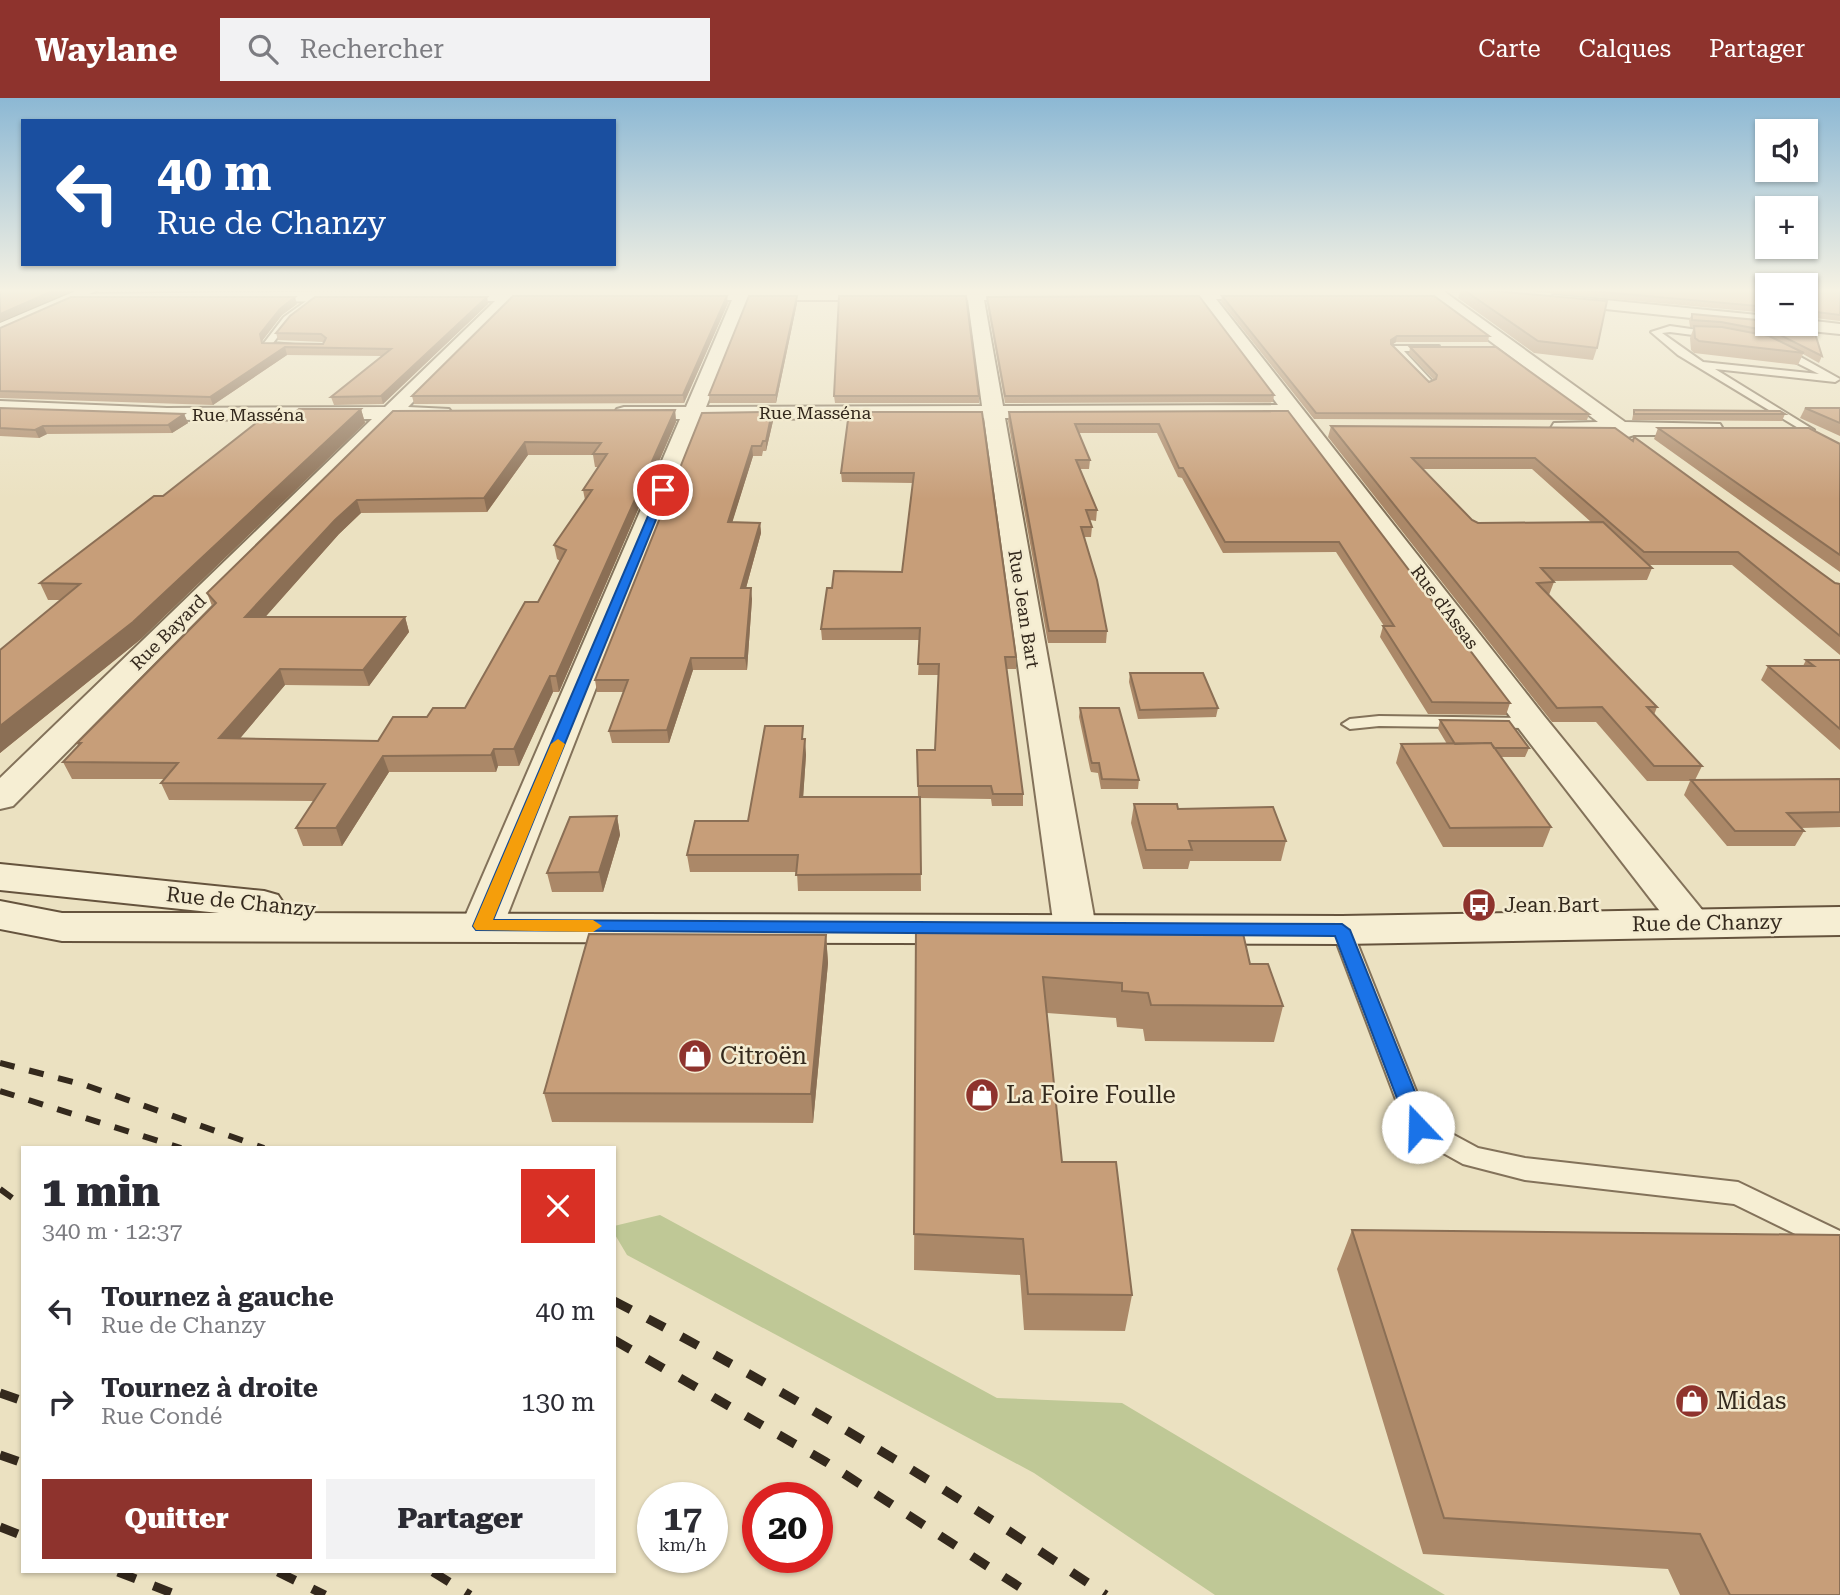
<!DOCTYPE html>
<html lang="fr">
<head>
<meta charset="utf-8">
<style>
  :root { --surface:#fff; --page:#f2f2f3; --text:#2b2b33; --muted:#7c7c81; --accent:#8e332d }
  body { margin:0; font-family:"Roboto Serif",serif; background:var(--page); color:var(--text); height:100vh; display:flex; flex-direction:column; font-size:26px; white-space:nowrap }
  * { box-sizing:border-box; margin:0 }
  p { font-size:23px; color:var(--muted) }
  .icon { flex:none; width:38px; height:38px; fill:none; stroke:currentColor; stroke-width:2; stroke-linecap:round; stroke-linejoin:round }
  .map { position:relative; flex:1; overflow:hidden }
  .drawer { position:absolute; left:21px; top:1048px; width:595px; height:427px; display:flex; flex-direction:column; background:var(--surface); border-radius:0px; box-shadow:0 2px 5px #0004 }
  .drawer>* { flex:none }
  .guide { position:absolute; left:21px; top:21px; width:595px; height:147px; border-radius:0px; box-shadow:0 2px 5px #0004; background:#1a4fa0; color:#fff; overflow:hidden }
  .buttons { position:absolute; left:1755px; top:21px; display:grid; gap:14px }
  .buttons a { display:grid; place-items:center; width:63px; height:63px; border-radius:0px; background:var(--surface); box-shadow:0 2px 5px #0004; font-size:35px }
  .speed { position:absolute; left:637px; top:1384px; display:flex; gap:14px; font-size:35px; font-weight:700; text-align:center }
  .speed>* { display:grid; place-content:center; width:91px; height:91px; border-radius:50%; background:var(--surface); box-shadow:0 2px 5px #0004; line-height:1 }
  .speed small { font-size:18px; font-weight:400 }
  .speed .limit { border:10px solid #d22; background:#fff; color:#111 }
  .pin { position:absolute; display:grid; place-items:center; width:60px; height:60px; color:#fff; margin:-30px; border:4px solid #fff; border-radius:50%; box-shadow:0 2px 7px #0007 }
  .me { position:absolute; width:77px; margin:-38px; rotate:339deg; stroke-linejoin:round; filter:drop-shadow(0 0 5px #0008) }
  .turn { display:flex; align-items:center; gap:24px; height:147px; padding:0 21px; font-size:32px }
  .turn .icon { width:91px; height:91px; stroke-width:2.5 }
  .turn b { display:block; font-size:49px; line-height:60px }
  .round { display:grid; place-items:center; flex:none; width:74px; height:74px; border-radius:0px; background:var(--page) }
  .head { display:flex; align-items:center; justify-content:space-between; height:119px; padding:0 21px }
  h1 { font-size:42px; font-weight:800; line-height:52px }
  .primary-button { display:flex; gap:14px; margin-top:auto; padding:14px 21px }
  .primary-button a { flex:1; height:80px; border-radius:0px; background:var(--accent); color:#fff; font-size:28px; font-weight:800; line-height:80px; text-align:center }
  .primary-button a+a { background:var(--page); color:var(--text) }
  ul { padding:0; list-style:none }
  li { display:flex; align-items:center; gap:21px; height:91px; padding:0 21px }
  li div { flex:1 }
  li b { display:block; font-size:26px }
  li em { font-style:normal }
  header { display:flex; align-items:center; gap:42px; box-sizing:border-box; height:98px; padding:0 35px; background:var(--accent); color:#fff }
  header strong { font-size:33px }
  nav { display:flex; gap:38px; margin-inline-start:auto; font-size:24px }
  .search { width:490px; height:63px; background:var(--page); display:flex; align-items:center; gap:18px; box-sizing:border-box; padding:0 24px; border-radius:0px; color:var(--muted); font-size:26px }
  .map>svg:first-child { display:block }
  .green { fill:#bfc896 }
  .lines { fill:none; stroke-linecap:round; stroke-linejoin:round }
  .service-casing { stroke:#83725a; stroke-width:4 }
  .minor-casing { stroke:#83725a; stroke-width:4 }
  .secondary-casing { stroke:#65533d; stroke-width:4 }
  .service { fill:#f6eed3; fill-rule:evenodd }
  .minor { fill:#f6eed3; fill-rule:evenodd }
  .secondary { fill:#f6eed3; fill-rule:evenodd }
  .rail-far1 { stroke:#34291d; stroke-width:6; stroke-dasharray:15 15; stroke-linecap:butt }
  .rail { stroke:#34291d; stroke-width:9; stroke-dasharray:19 19; stroke-linecap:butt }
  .wall { fill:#ab8868; fill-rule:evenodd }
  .shaded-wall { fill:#8b6f55 }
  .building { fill:#c79e79; stroke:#8b6f55; stroke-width:2; fill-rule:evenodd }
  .route { fill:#1a73e8; stroke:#114b97; stroke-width:2 }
  .slow { fill:#f59e0b }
  .labels { text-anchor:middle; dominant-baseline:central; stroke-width:5; stroke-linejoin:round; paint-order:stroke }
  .far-street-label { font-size:18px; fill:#34291d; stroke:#f3ebd0 }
  .street-label { font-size:21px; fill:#34291d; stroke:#f3ebd0 }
  .poi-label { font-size:21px; fill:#34291d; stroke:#f3ebd0; text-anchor:start }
  .near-poi-label { font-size:24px; fill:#34291d; stroke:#f3ebd0; text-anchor:start }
</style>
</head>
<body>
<header>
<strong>Waylane</strong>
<div class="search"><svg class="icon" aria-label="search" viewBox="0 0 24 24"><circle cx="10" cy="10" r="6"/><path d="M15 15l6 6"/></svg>Rechercher</div>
<nav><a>Carte</a><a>Calques</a><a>Partager</a></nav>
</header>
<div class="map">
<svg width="1840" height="1497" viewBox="0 0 1840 1497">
  <rect width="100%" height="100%" fill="#ebe1c1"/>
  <!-- green -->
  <path class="green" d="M660 1117 997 1300 1122 1305 1445 1497H1215L1034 1375 627 1157 614 1135V1128Z"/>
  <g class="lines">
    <!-- service casing -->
    <g class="service-casing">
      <path id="service" d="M316 196 323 198 290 223 273 245 295 247V251H267L264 245 284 219Z
        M1670 228 1719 235 1720 237 1716 240 1670 234 1662 235 1703 264 1819 276 1785 259 1774 250 1779 247 1840 281 1835 284 1715 271 1814 332 1805 334 1678 257 1651 234Z
        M1393 248H1439V252L1436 253H1404L1431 282V286H1425L1393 252Z
        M1379 618 1532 620 1540 625 1532 630 1379 628 1350 631 1342 626 1350 621Z
        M1342 825 1349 827 1352 832 1428 1023 1478 1050 1525 1060 1738 1084 1840 1133V1158L1734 1106 1525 1082 1463 1066 1409 1036 1332 832 1335 827Z"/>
    </g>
    <!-- minor casing -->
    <g class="minor-casing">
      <path id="minor" d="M506 192H1442L1625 324 1720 326 1723 331 1720 336 1712 337H1634L1625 340 1615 337 1554 335 1551 330 1554 325 1598 324 1434 201H1216L1544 618 1712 824 1706 834 1691 838 1676 834 1520 632 1288 319 1005 320 1096 830 1090 840 1075 844 1060 840 1054 830 984 320 701 321 503 828 497 838 482 842 467 838 461 828 680 321H624L617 319 614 315 617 311 624 309H686L732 202 513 203 408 309 449 311 452 315 449 319 396 321 13 708 0 711V680L372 321 167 322 0 315V303L167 310 385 309 495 203 75 204 67 199 69 196ZM1200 201 1278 307 1003 308 984 202ZM748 202H968L982 308 706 309Z
        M1554 197 1768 218V226H1775L1768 228 1548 205 1546 202Z
        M1806 222 1840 226V236L1791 231 1782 226H1806Z"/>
    </g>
    <!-- secondary casing -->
    <g class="secondary-casing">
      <path id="secondary" d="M78 192H98L0 236V225Z
        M0 766 264 793 278 797 284 806 279 815 1342 818 1840 809V837L1342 846 62 843 0 831V803L62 815H219L0 792Z"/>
    </g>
    <!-- service -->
    <use href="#service" class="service"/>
    <!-- minor -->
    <use href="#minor" class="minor"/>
    <!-- secondary -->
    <use href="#secondary" class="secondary"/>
    <!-- rail-far1 -->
    <path class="rail-far1" d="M0 965 85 987 264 1050
      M0 993 181 1050
      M0 1091 23 1108"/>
    <!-- rail -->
    <path class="rail" d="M614 1203C784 1291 947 1390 1106 1497
      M614 1242 826 1364 1032 1497
      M0 1295 23 1303
      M0 1357 23 1365
      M0 1429 23 1438
      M118 1474 177 1497
      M278 1474 325 1497
      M433 1474 470 1497"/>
  </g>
  <!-- wall -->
  <path class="wall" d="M99 192H378L100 193Z
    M1461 192H1483L1597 250 1593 262 1534 255 1458 200Z
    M1516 192H1768V215Z
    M1806 192H1840V223L1806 219Z
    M797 198V205L776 305H710L709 297Z
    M1222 198 1489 238 1488 244H1396L1392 247 1429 284 1434 282 1409 256 1410 249 1589 316 1587 322 1314 321 1221 204Z
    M487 199 488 206 383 306 334 307 331 299 382 258 287 257 213 307 0 300V230L297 206 282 217 262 243V245L323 246V244L278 242 276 235Z
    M987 199 1274 297 1273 304 1005 305 987 205Z
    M728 205 684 305 414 306 412 298Z
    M1692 216 1768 223 1822 258 1819 265 1803 256 1798 267 1694 255 1691 252 1690 240 1694 229H1690L1689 222Z
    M834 298H979V305H835Z
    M0 310 184 316 188 325 172 335 47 336 39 340 0 338Z
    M1805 310H1840V338L1800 320Z
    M361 311 365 325 141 541 0 655V552L60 502H48L40 485 163 398 287 321Z
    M675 312 676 324 559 594H553L519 668H498L496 674H389L342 748H303L296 730 314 703 169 702 161 685 164 681H72L63 664 78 648 77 645 212 508 207 495 393 313ZM528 357H593L595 369H598L583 392 585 402 554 447 557 461 560 463 538 504 465 610 427 619 378 643 240 640 285 587 369 588 409 534 405 519H265L339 436 361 415 487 414Z
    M1634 312 1785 316 1782 323 1632 322Z
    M1288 313 1510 605 1506 617 1428 616 1380 539 1383 528H1384L1336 454 1223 455 1182 380 1178 379 1157 335H1079L1090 362 1089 371H1080L1097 412 1096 423 1090 422 1092 429 1091 439H1084L1107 533 1106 545H1048L1008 323 1009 314Z
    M772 314 773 323 766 353H763L762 358H753L732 424 760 425 761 435 746 490 752 501 747 572H693L669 645H612L609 633 624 594H597L595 582Z
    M982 314 1016 559V571H1006L1023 696V708H992L991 701 920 700 921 793H798L797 774H690L687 757 748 723 804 641 806 657 803 699H918L917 652H935L939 577H918L920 542H822L821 531 832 490 902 474 913 385 842 384 841 375Z
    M1331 328 1633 342 1634 339 1835 485 1840 486V557L1732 467H1649L1652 470 1647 482 1552 483 1554 484 1549 497 1657 609 1654 617 1702 668 1695 682 1840 681V729L1801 730 1804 733 1795 748H1727L1684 697 1690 683H1647L1596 624H1552L1328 339ZM1422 371H1532L1591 424 1478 425 1472 422Z
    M1658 330 1840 346V474L1654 341Z
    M1806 562H1840V652L1761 582 1768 568H1803Z
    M1130 575 1218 610 1216 619 1138 621 1129 584Z
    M1080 610 1139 682 1138 691H1101L1098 675 1091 674 1090 671 1079 619Z
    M1440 622 1529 650 1525 659H1501L1551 729 1543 749H1443L1396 665 1401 646H1447L1438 631Z
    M1134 706 1178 711 1286 743 1281 763H1190L1188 771H1143L1131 725Z
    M617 718 620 737 603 794H552L547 775Z
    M916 830 1250 866 1283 908 1274 944 1145 943 1143 931 1117 929 1116 920 1047 915 1062 1064 1132 1197 1125 1233 1024 1232 1020 1177 914 1172Z
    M826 837 828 865 813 1025 552 1024 544 995Z
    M1352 1132 1840 1497H1680L1668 1471 1423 1456 1337 1171Z"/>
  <!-- shaded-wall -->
  <path class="shaded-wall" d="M55 192H73L0 224V216Z
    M727 198 728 205 684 305 683 297Z
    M797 198V205L776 305V297Z
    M295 199 297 206 282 217 262 243 260 236 280 211Z
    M487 199 488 206 383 306 381 298Z
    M1397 238 1396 244 1390 248 1391 242Z
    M285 249 287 257 213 307 210 299Z
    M361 311 365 325 141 541 0 655V628Z
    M675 312 676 324 559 594 556 578Z
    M772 314 773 323 766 353V343Z
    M184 316 188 325 172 335 168 327Z
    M43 328 47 336 39 340 35 332Z
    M525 344 528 357 487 414 484 400Z
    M752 348 753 358 729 435 728 424Z
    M357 402 361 415 339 436 251 535 245 519 335 422Z
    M760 425 761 435 743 501 741 490Z
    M751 490 752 501 747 572 745 560Z
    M405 519 409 534 369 588 363 572Z
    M691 560 693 572 669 645 667 632Z
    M280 571 285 587 226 657 219 640Z
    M550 578 553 594 519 668 514 651Z
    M805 641 806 657 802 716 800 699Z
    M494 651 498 668 496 674 491 657Z
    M383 658 389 674 342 748 336 730Z
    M617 718 620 737 603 794 599 774Z
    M826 837 828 865 813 1025 811 996Z"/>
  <!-- building -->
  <path class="building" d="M0 192H55L0 216Z
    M1464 192H1483L1607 203 1597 250 1538 243Z
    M1580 192H1768V209Z
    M1806 192H1840V217L1809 213 1806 217Z
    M513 198H727L683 297 412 298Z
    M749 198H797L776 297H709Z
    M839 198H966L979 298H834Z
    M1199 198 1274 297 1005 298 987 199Z
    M1222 198H1434L1489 238H1397L1391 242V246L1429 284 1436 281 1437 277 1410 249H1496L1589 316 1316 315Z
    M71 199H295L280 211 260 236 262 245 323 246 326 240 321 236 276 235 290 218 315 199H487L381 298 331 299 391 251 285 249 210 299 0 293V230Z
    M1692 216 1768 223V226H1790L1813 229 1822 258 1774 234 1721 224 1692 222Z
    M1694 228 1722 229 1769 238 1804 255 1699 243 1695 240Z
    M0 310 184 316 168 327 43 328 35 332 0 330Z
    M1805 310H1840V325Z
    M299 311H361L133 524 0 628V552L80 486 40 485 154 398H163L261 321H287Z
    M675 312 556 578H550L514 651H494L491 657 383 658 336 730H296L325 686 161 685 178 665 63 664 81 645H77L216 505 207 495 393 313ZM525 344 601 345 593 356H607L583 392H592L554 447 566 452 538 504H525L465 610H433L427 619H393L378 643 219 640 280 571 363 572 405 519H245L335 422 357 402 484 400Z
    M1634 312 1780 313 1785 316H1634Z
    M1288 313 1510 605 1432 604 1383 528H1394L1339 444H1225L1183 370H1179L1159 326H1075L1090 362H1076L1097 412H1086L1092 429H1081L1097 482 1107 533H1049L1009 314Z
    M772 314 766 343H763L761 348H752L728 424 760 425 741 490H751L745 560H691L667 632 609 633 628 582H595L702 315Z
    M849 314H982L1016 559H1005L1023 696H993L991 688H918L917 652H935L939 566H918L920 530 821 531 827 490H832L834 473 902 474 914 375H841Z
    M1331 328 1615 330 1633 343 1634 339 1835 485 1840 486V538L1738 454H1644L1535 360H1412L1472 422 1478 425 1603 424 1652 470H1541L1554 484 1537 485 1657 609H1647L1702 668H1654L1602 609 1557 610Z
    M1658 330H1809L1840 346V457Z
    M1806 562H1840V631L1768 568H1814Z
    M1130 575H1203L1218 610 1140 612Z
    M1080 610H1119L1139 682 1102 681 1099 665H1092L1091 662Z
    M1440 622 1509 623 1529 650H1494L1491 645 1455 646Z
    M765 628H803L802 641H805L800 699H920L921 776 796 777 798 757H687L695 723H748Z
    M1491 645 1551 729 1450 730 1401 646Z
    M1840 681V714L1787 715 1804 733H1735L1691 682Z
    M1134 706H1177L1178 711 1273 709 1286 743H1189L1192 752H1146Z
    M617 718 599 774 547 775 570 719Z
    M916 830 1242 831 1250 866H1268L1283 908 1151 907 1148 895 1122 893V885L1043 879 1062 1064H1116L1132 1197 1028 1196 1023 1141 914 1136Z
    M589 836 826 837 811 996 544 995Z
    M1352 1132 1840 1137V1497H1730L1700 1436 1444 1420Z"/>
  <!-- sky -->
  <linearGradient id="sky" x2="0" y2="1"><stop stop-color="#8cb8d4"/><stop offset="0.48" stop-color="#f6f2e3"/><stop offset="1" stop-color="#f6f2e3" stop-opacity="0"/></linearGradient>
  <rect width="1840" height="401" fill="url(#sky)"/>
  <!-- route -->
  <path class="route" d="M660 390 668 392 493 822 1342 826 1350 832 1429 1029 1426 1035 1418 1037 1411 1035 1408 1029 1335 838 476 832 473 828Z"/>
  <!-- slow -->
  <path class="slow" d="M558 641 565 646 493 822H593L602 828 593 834 476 832 473 828 551 646Z"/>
  <!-- icons -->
  <defs>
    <g id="bus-disc" transform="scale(1.75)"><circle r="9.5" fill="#8e332d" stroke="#f3ebd0"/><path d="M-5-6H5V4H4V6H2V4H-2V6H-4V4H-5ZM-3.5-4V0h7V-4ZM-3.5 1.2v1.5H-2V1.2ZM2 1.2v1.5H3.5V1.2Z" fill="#fff"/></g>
    <g id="shop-disc" transform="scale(1.75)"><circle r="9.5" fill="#8e332d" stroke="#f3ebd0"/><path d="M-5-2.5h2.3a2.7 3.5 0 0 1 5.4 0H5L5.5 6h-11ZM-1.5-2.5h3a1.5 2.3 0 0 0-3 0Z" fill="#fff"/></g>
  </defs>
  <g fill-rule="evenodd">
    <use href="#bus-disc" x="1479" y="807"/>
    <use href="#shop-disc" x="695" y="958"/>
    <use href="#shop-disc" x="982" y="997"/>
    <use href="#shop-disc" x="1692" y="1303"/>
  </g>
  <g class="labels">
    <!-- far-street labels -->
    <g class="far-street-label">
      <text x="815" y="314">Rue Masséna</text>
      <text x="248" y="316">Rue Masséna</text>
      <text transform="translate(1445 509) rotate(53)">Rue d'Assas</text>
      <text transform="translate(1024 511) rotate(81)">Rue Jean Bart</text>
      <text transform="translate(168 534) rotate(-45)">Rue Bayard</text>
    </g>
    <!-- street labels -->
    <g class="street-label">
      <text transform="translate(241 804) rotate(6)">Rue de Chanzy</text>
      <text transform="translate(1707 825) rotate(-1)">Rue de Chanzy</text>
    </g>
    <!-- poi labels -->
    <g class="poi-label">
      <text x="1504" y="807">Jean Bart</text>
    </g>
    <!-- near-poi labels -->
    <g class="near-poi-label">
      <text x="720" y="958">Citroën</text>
      <text x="1006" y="997">La Foire Foulle</text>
      <text x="1716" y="1303">Midas</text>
    </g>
  </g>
</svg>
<div class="buttons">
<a><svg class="icon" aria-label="sound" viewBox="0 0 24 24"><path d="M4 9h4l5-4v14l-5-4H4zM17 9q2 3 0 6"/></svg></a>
<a>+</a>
<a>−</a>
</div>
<div class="speed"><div>17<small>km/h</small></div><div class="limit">20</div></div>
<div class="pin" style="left:663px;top:392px;background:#d93025"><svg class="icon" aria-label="arrive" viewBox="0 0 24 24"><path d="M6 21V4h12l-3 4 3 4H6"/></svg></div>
<svg class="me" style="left:1418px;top:1029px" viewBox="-20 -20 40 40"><circle r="19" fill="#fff"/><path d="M0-13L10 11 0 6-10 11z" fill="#1a73e8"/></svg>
<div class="guide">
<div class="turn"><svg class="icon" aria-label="left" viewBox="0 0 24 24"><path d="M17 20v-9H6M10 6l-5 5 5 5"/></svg><div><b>40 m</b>Rue de Chanzy</div></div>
</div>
<section class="drawer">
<div class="head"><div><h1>1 min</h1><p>340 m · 12:37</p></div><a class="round" style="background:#d93025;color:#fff"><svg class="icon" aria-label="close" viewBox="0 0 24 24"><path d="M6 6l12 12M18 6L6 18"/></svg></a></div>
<ul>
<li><svg class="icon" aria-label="left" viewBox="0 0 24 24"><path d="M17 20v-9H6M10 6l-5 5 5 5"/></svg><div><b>Tournez à gauche</b><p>Rue de Chanzy</p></div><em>40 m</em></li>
<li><svg class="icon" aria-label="right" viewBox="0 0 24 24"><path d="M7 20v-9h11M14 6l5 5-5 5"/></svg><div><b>Tournez à droite</b><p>Rue Condé</p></div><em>130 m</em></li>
</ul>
<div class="primary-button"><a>Quitter</a><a>Partager</a></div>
</section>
</div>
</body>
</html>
